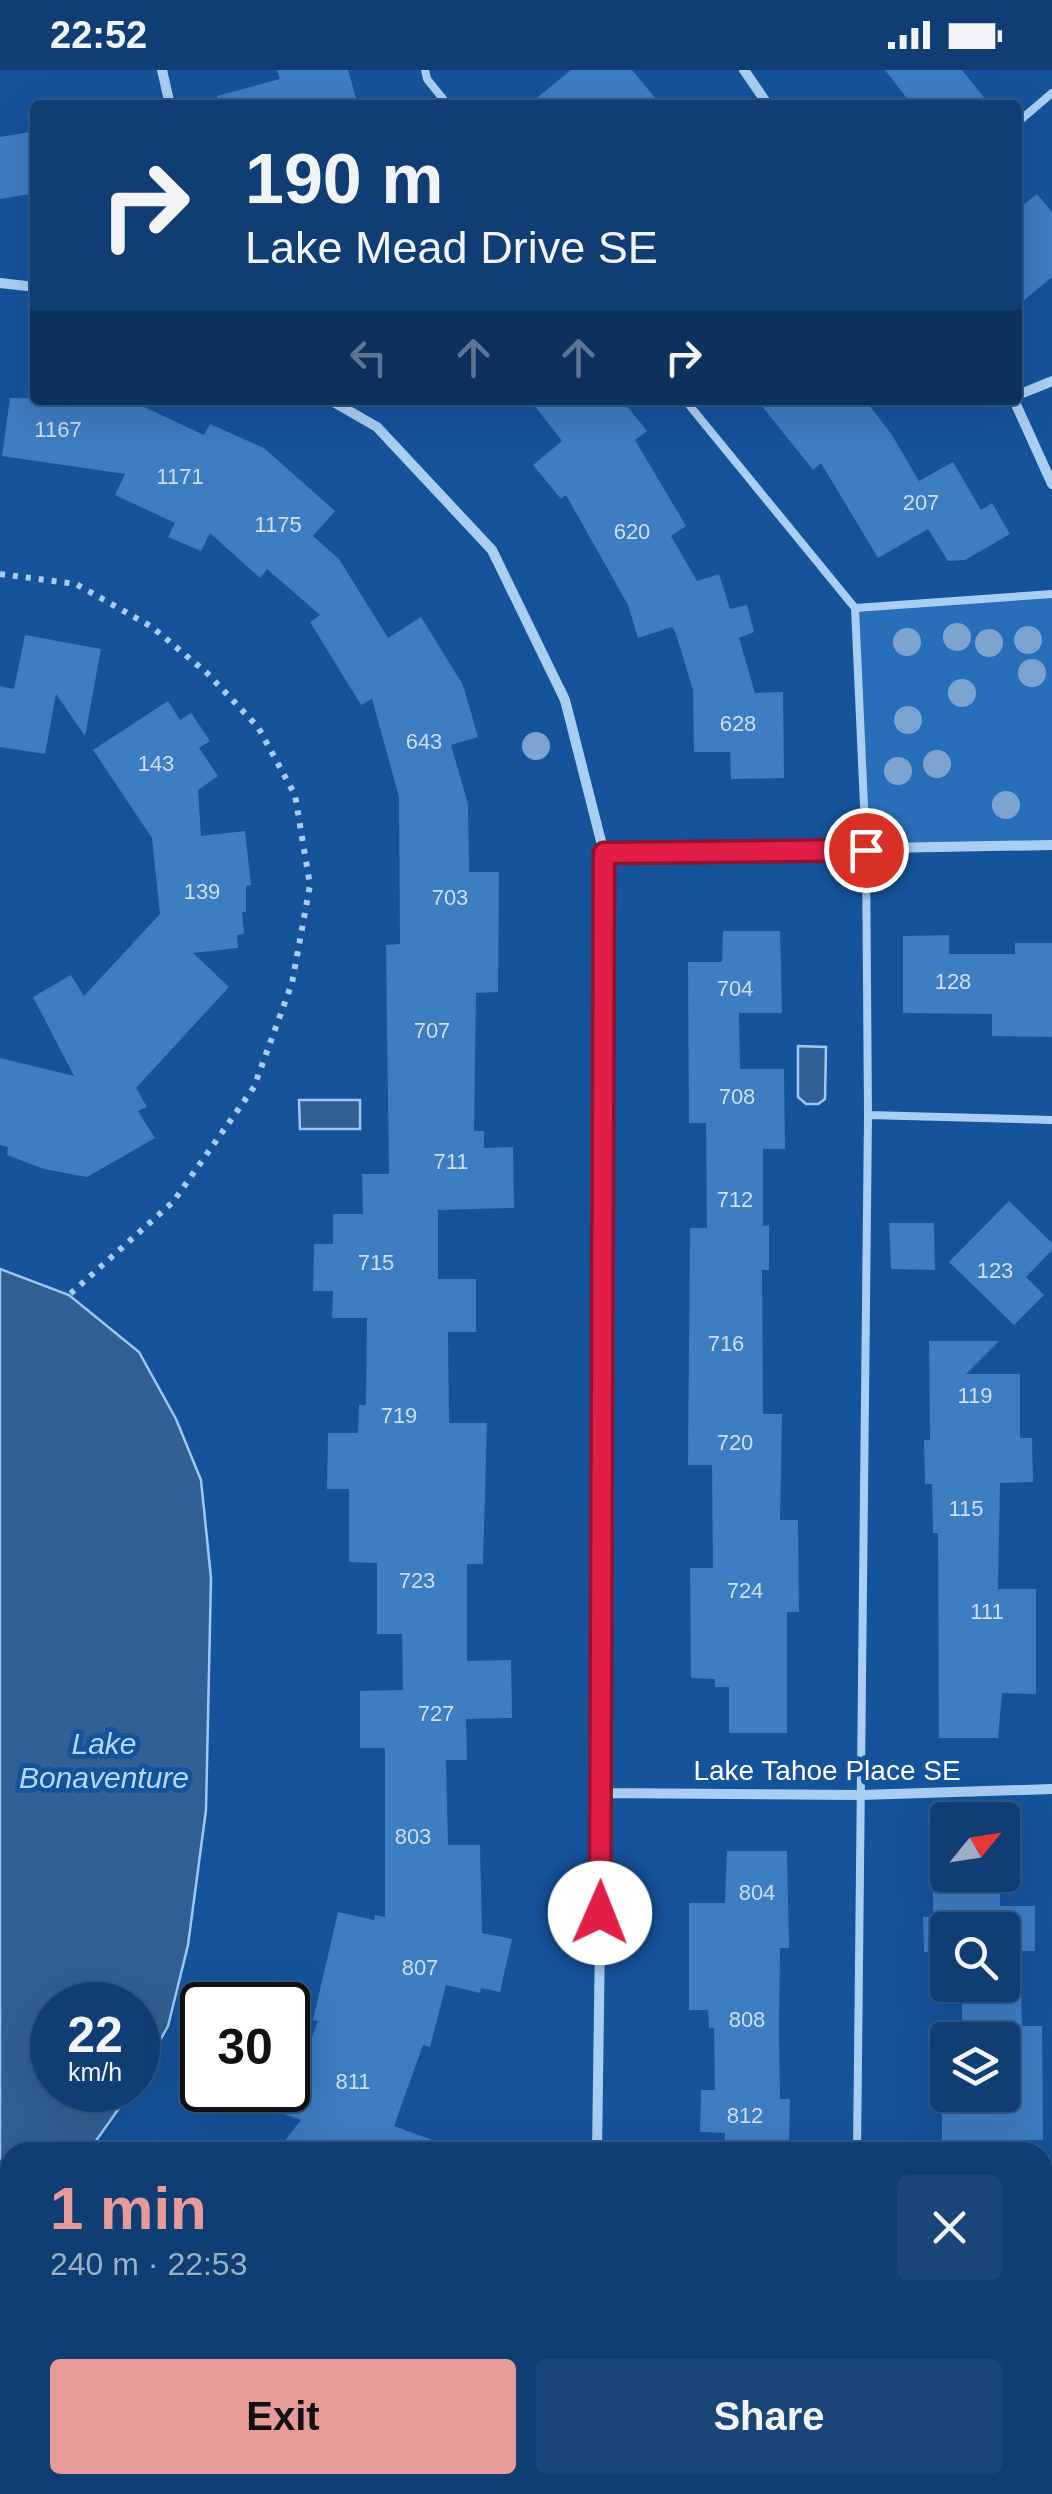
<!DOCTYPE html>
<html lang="en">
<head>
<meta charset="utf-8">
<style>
  :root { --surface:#103e74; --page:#194579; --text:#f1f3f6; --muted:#9caec5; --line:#305786; --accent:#e69b98 }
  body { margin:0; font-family:Helvetica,sans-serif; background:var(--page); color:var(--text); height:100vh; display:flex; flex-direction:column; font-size:38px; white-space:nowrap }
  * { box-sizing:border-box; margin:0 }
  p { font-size:32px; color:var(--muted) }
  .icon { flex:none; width:55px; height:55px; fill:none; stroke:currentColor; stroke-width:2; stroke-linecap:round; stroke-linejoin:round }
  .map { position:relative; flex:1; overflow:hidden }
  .sheet { position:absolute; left:0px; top:2072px; width:1052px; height:352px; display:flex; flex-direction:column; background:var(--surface); border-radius:30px 30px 0 0; box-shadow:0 10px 40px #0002,0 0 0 2px var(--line) }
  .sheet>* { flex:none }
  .top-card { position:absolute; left:30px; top:30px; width:992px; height:305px; border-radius:10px; box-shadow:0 10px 40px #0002,0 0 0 2px var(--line); background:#103e74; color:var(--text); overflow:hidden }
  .needle { width:65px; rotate:60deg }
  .tools { position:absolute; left:930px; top:1732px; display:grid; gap:20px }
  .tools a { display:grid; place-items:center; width:90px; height:90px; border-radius:10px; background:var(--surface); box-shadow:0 10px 40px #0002,0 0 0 2px var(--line); font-size:50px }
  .speed { position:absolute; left:30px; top:1912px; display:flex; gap:20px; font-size:50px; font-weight:700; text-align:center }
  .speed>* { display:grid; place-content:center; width:130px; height:130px; border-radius:50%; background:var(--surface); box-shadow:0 10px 40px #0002,0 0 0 2px var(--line); line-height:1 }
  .speed small { font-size:25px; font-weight:400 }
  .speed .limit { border:5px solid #111; border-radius:15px; background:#fff; color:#111 }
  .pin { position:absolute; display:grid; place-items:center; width:85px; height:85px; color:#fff; margin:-42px; border:5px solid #fff; border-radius:50%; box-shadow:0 2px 10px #0007 }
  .me { position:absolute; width:110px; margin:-55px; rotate:1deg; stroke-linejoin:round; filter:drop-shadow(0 0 8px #0008) }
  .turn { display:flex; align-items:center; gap:35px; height:210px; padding:0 50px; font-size:45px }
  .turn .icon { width:130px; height:130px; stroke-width:2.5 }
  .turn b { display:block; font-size:70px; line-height:85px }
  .lanes { display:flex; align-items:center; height:95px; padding:0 50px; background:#0003; justify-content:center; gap:50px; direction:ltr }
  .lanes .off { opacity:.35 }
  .round { display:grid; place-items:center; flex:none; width:105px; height:105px; border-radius:10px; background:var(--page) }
  .headline { display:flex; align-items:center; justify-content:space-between; height:170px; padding:0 50px }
  h1 { font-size:60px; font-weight:600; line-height:75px; color:var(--accent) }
  .action { display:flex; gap:20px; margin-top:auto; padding:20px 50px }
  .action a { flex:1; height:115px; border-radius:10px; background:var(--accent); color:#111; font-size:40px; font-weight:600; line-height:115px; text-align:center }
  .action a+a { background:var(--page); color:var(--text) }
  .status { display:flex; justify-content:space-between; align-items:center; height:70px; padding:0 50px; background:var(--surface); direction:ltr }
  .status svg { height:28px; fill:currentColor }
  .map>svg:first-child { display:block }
  .green { fill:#286eb9 }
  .water { fill:#326094; stroke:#9dc8f5; stroke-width:2.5 }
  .building { fill:#3d7dc2 }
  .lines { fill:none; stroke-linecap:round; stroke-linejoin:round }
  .path { stroke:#aacdf3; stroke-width:6; stroke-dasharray:5 8; stroke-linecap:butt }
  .service { stroke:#aacdf3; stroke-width:8 }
  .minor { stroke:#aacdf3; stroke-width:10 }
  .tree { fill:#7da4d1 }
  .route-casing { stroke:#92132f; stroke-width:25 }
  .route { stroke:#e11d48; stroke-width:18 }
  .labels { text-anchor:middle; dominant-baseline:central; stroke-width:10; stroke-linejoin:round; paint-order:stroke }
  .number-label { font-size:22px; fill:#cedef0 }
  .street-label { font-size:28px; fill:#fff; stroke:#15539b }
  .water-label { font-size:30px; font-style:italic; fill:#b7d7f9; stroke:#15539b }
</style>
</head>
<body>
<div class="status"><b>22:52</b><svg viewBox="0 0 49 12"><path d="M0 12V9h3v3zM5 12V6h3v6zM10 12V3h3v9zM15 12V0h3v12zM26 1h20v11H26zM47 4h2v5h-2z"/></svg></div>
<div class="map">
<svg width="1052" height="2424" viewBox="0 0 1052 2424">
  <rect width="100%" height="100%" fill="#15539b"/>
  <!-- green -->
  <path class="green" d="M1052 524V775L866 780 855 538Z
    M356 2415H524L521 2424H352Z
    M876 2415H994L1028 2424H874Z"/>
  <!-- water -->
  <path class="water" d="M798 976 826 977 825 1029 818 1034H806L798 1027Z
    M299 1030H360V1059H300Z
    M0 1199 69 1225 139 1282 176 1349 201 1410 211 1508 206 1740 188 1875 168 1956 138 2010V1935H52V2020H132L88 2082H10V2176L0 2187Z"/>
  <!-- building -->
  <path class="building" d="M277 0H348L358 35H219L217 26 280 9Z
    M571 0H632L661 35H528Z
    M885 0H962L990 35H912Z
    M35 61V123L0 129V67Z
    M1037 124 1052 142V207L1018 235V139Z
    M10 328 129 330 204 365 210 354 264 378 335 441 313 466 339 489 388 568 421 547 463 615 478 667 451 675 468 734 469 802H499L498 922 476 923 474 1061H484V1078L513 1077 514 1138 438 1140V1209H476V1262H448L449 1353H487L483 1494H467V1591L511 1590 512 1648 466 1649 467 1690H446L448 1775H480L482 1863 512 1869 500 1922 481 1918 480 1923 446 1915 430 1977 423 1975 394 2056 457 2079 456 2082H276L301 2050 284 2044 318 1951 313 1950 338 1842 374 1850 375 1845 385 1847V1678H360V1621L403 1620 402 1564H377V1493L349 1492V1419H327L328 1363H358L359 1335H366L367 1248H332L333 1221H313L314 1174H333V1144H363L362 1104H389L386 875 400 874 399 727 372 629 361 635 310 552 320 545 267 499 260 508 210 463 201 481 168 467 175 453 115 425 125 404 2 386Z
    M530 330H622L647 361 635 370 686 456 671 466 697 511 719 504 730 539 747 535 754 562 739 568 755 623 783 622 784 708 731 709 730 682H694L693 620 676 564 672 557 638 568 628 535 566 425 561 429 533 395 562 371Z
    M757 330H865L892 365 919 411 953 392 981 440 992 433 1010 464 965 490 948 491 928 459 878 488 821 393 813 400Z
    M25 565 101 579 85 666 56 624 45 684 0 677V616L14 619Z
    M168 631 180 650 191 643 210 671 199 678 218 706 198 720 201 766 245 761 251 815 246 816V842H242L244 864 237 865 238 878 193 883 229 917 136 1018 147 1037 138 1041 155 1068 87 1107 44 1099 7 1085 8 1077 0 1075V988L74 1006 33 927 71 905 84 926 160 844 152 768 93 680Z
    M723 861H780L782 943H739L740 999H784L785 1079H763V1156L769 1155V1200H762L763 1344H782L780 1450H798L799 1542H787V1663H729V1617H715V1609L691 1608 690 1498H713L712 1395H688L690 1158H707L706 1053H689L688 892H722Z
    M949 865V884H1015V873H1052V967L992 966V944L903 943V866Z
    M1009 1131 1052 1173V1180L1026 1207 1044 1225 1014 1255 949 1192Z
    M889 1153H934L935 1200 891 1199Z
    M929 1271H999L966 1304H1020V1368H1032L1033 1412 1000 1413 998 1519H1036V1624L1002 1623 998 1668H939L938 1463H933L932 1414H925L924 1370H930Z
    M727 1781H787L789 1878H780L779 1958 780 2029H790L789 2082H724L725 2063 700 2062 701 2020H715L714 1958H709L708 1940H689V1833H725Z
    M933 1805H1000V1836H1035V1881H1020L1022 1956H1042L1043 2070H1020V2082H942V2036H959V2025H1002V1970H962V1915H1002V1860H948V1882H924L923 1847H933Z"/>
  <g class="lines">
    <!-- path -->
    <path class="path" d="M0 504 76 514 152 557 207 603 258 657 295 725 310 815 292 913 254 1017 173 1132 69 1225"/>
    <!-- service -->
    <path class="service" d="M425 0 427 9 448 35
      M1018 52 1052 23
      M685 330 855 538 866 780 868 1045 857 2082
      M855 538 1052 524
      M868 1045 1052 1050
      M1042 2390 1052 2393
      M831 2424 833 2415"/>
    <!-- minor -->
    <path class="minor" d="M162 0 170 35
      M744 0 768 35
      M0 213 35 217
      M1018 325 1052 311
      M330 330 377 357 492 480 565 630 604 783 602 1723 597 2082
      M1014 330 1052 414
      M604 783 1052 775
      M602 1723 861 1725 1052 1719
      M319 2424 325 2415
      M554 2424 556 2415"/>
  </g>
  <!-- trees -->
  <g class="tree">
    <circle cx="957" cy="567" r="14"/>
    <circle cx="1028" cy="570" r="14"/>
    <circle cx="907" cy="572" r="14"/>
    <circle cx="989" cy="573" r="14"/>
    <circle cx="1032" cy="603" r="14"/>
    <circle cx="962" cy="623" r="14"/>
    <circle cx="908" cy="650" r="14"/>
    <circle cx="536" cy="676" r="14"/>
    <circle cx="937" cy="694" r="14"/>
    <circle cx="898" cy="701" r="14"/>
    <circle cx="1006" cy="735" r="14"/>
  </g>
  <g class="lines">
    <!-- route casing -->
    <g class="route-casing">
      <path id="route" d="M600 1843 604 783 866 780"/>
    </g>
    <!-- route -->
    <use href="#route" class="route"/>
  </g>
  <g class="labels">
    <!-- number labels -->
    <g class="number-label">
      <text x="58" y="359">1167</text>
      <text x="180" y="406">1171</text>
      <text x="921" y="432">207</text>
      <text x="278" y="454">1175</text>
      <text x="632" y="461">620</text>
      <text x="738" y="653">628</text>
      <text x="424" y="671">643</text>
      <text x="156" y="693">143</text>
      <text x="202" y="821">139</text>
      <text x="450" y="827">703</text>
      <text x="953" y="911">128</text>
      <text x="735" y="918">704</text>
      <text x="432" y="960">707</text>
      <text x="737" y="1026">708</text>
      <text x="451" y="1091">711</text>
      <text x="735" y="1129">712</text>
      <text x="376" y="1192">715</text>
      <text x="995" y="1200">123</text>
      <text x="726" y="1273">716</text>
      <text x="975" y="1325">119</text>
      <text x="399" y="1345">719</text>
      <text x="735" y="1372">720</text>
      <text x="966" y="1438">115</text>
      <text x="417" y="1510">723</text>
      <text x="745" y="1520">724</text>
      <text x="987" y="1541">111</text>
      <text x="436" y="1643">727</text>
      <text x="413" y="1766">803</text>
      <text x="757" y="1822">804</text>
      <text x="420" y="1897">807</text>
      <text x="747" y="1949">808</text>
      <text x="353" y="2011">811</text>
      <text x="745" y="2045">812</text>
    </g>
    <!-- street labels -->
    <g class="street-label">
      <text x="827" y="1700">Lake Tahoe Place SE</text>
    </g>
    <!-- water labels -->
    <g class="water-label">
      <text x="104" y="1673">Lake<tspan x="104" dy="34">Bonaventure</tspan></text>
    </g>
  </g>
</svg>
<div class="tools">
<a><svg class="needle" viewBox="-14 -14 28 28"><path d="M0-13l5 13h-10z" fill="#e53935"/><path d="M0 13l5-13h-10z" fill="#9caec5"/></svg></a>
<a><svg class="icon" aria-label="search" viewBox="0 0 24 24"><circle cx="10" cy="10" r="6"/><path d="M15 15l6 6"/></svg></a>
<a><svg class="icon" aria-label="layers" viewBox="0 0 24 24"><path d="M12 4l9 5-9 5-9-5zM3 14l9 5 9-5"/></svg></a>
</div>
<div class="speed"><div>22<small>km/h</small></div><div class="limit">30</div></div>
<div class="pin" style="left:866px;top:780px;background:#d93025"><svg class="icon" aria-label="arrive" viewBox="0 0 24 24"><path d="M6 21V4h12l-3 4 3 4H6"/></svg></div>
<svg class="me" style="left:600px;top:1843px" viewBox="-20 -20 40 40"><circle r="19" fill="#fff"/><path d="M0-13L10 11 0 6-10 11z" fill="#e11d48"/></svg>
<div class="top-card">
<div class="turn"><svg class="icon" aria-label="right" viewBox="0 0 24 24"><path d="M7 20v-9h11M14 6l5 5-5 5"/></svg><div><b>190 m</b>Lake Mead Drive SE</div></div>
<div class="lanes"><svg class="icon off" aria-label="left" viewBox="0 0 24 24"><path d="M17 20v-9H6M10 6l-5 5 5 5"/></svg><svg class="icon off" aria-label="ahead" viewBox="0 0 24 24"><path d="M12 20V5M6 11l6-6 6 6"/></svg><svg class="icon off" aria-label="ahead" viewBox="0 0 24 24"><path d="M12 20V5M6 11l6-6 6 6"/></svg><svg class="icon" aria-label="right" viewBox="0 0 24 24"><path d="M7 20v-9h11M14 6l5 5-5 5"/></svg></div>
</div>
<section class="sheet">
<div class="headline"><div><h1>1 min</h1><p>240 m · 22:53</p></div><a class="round"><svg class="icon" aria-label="close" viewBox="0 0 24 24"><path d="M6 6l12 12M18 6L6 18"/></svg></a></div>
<div class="action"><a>Exit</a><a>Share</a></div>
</section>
</div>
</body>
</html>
